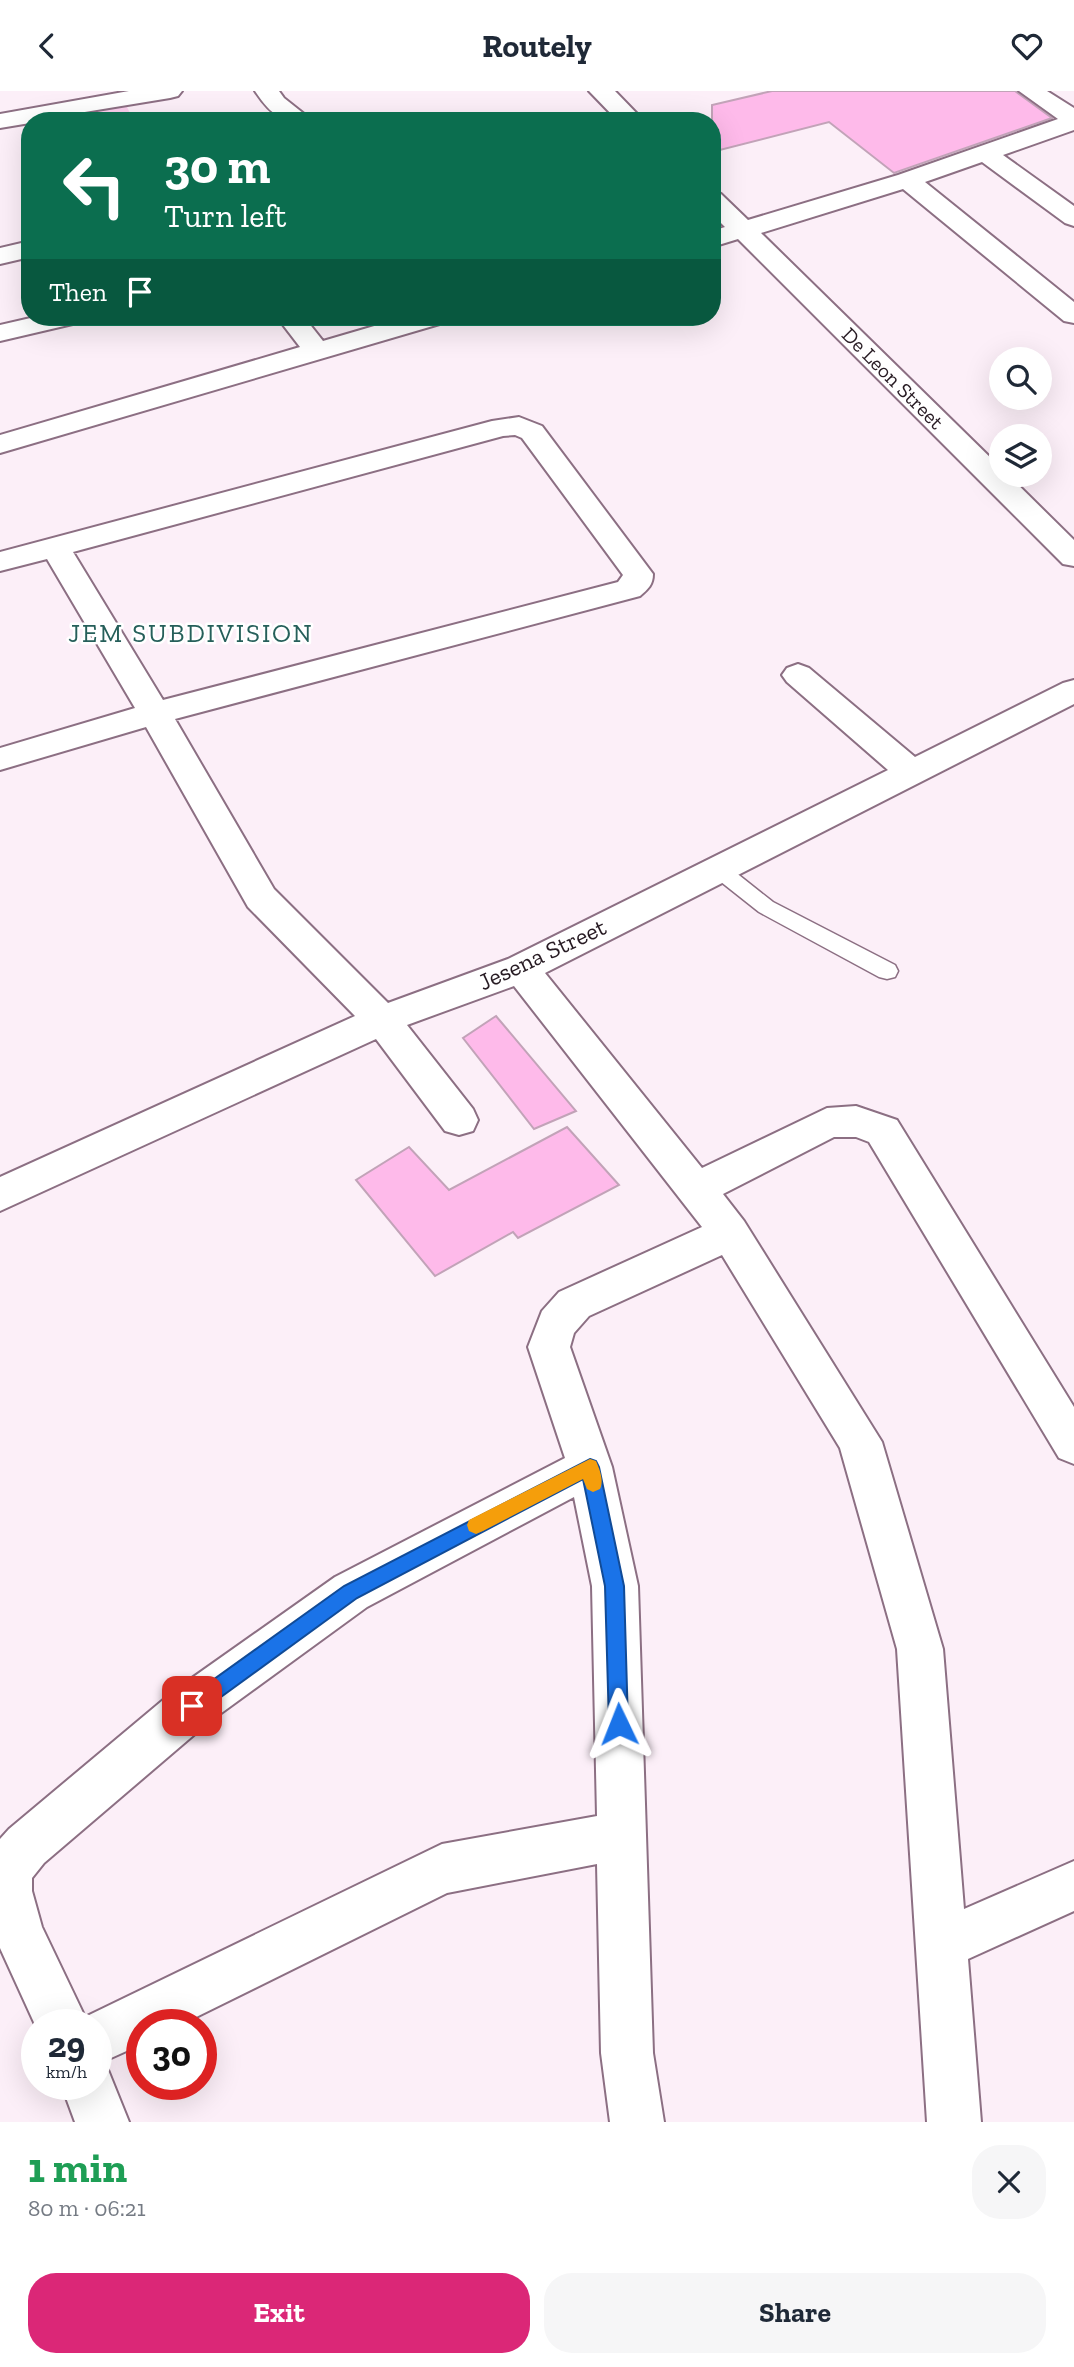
<!DOCTYPE html>
<html lang="en">
<head>
<meta charset="utf-8">
<style>
  :root { --surface:#fff; --page:#f6f6f7; --text:#1f2937; --muted:#747a83; --accent:#db2777 }
  body { margin:0; font-family:"Zilla Slab",serif; background:var(--page); color:var(--text); height:100vh; display:flex; flex-direction:column; font-size:26px; white-space:nowrap }
  * { box-sizing:border-box; margin:0 }
  p { font-size:23px; color:var(--muted) }
  .icon { flex:none; width:38px; height:38px; fill:none; stroke:currentColor; stroke-width:2; stroke-linecap:round; stroke-linejoin:round }
  .map { position:relative; height:2031px; overflow:hidden }
  .drawer { display:flex; flex-direction:column; background:var(--surface); flex:1 }
  .drawer>* { flex:none }
  .guide { position:absolute; left:21px; top:21px; width:700px; height:214px; border-radius:28px; box-shadow:0 7px 28px #0002; background:#0b6e4f; color:#fff; overflow:hidden }
  .tools { position:absolute; left:989px; top:256px; display:grid; gap:14px }
  .tools a { display:grid; place-items:center; width:63px; height:63px; border-radius:50%; background:var(--surface); box-shadow:0 7px 28px #0002; font-size:35px }
  .speed { position:absolute; left:21px; top:1918px; display:flex; gap:14px; font-size:35px; font-weight:700; text-align:center }
  .speed>* { display:grid; place-content:center; width:91px; height:91px; border-radius:50%; background:var(--surface); box-shadow:0 7px 28px #0002; line-height:1 }
  .speed small { font-size:18px; font-weight:400 }
  .speed .limit { border:10px solid #d22; background:#fff; color:#111 }
  .pin { position:absolute; display:grid; place-items:center; width:60px; height:60px; color:#fff; margin:-30px; border-radius:14px; box-shadow:0 4px 10px #0006 }
  .me { position:absolute; width:77px; margin:-38px; rotate:358deg; stroke-linejoin:round; filter:drop-shadow(0 0 5px #0008) }
  .turn { display:flex; align-items:center; gap:24px; height:147px; padding:0 28px; font-size:32px }
  .turn .icon { width:91px; height:91px; stroke-width:2.5 }
  .turn b { display:block; font-size:49px; line-height:60px }
  .then { display:flex; align-items:center; height:66px; padding:0 28px; background:#0003; gap:14px; font-size:26px }
  .round { display:grid; place-items:center; flex:none; width:74px; height:74px; border-radius:28px; background:var(--page) }
  .head { display:flex; align-items:center; justify-content:space-between; height:119px; padding:0 28px }
  h1 { font-size:42px; font-weight:700; line-height:52px; color:#1e9e55 }
  .primary-button { display:flex; gap:14px; margin-top:auto; padding:14px 28px }
  .primary-button a { flex:1; height:80px; border-radius:28px; background:var(--accent); color:#fff; font-size:28px; font-weight:700; line-height:80px; text-align:center }
  .primary-button a+a { background:var(--page); color:var(--text) }
  header { display:flex; justify-content:space-between; align-items:center; height:91px; padding:0 28px; background:var(--surface); font-size:32px; font-weight:700 }
  .map>svg:first-child { display:block }
  .green { fill:#fbd0ee }
  .building { fill:#febaea; stroke:#c2a3b8; stroke-width:2 }
  .lines { fill:none; stroke-linecap:round; stroke-linejoin:round }
  .service-casing { stroke:#8c6f83; stroke-width:3 }
  .minor-casing { stroke:#8c6f83; stroke-width:4 }
  .service { fill:#fff; fill-rule:evenodd }
  .minor { fill:#fff; fill-rule:evenodd }
  .route { fill:#1a73e8; stroke:#114b97; stroke-width:2 }
  .slow { fill:#f59e0b }
  .labels { text-anchor:middle; dominant-baseline:central; stroke-width:5; stroke-linejoin:round; paint-order:stroke }
  .far-street-label { font-size:21px; fill:#271b23; stroke:#fff }
  .street-label { font-size:24px; fill:#271b23; stroke:#fff }
  .neighbourhood-label { font-size:26px; letter-spacing:2px; fill:#265f5a; stroke:#fff }
</style>
</head>
<body>
<header><svg class="icon" aria-label="back" viewBox="0 0 24 24"><path d="M15 5l-7 7 7 7"/></svg>Routely<svg class="icon" aria-label="heart" viewBox="0 0 24 24"><path d="M12 20l-8-8c-3-5 5-10 8-4 3-6 11-1 8 4z"/></svg></header>
<div class="map">
<svg width="1074" height="2031" viewBox="0 0 1074 2031">
  <rect width="100%" height="100%" fill="#fceff8"/>
  <!-- green -->
  <path class="green" d="M126 14 134 30H39Z"/>
  <!-- building -->
  <path class="building" d="M772 0H1015L1052 27 894 82 829 31 712 61V14Z
    M496 925 576 1020 534 1038 463 947Z
    M567 1036 619 1094 518 1147 513 1141 435 1185 356 1089 409 1056 449 1099Z"/>
  <g class="lines">
    <!-- service casing -->
    <g class="service-casing">
      <path id="service" d="M718 771 725 773 773 811 895 874 898 880 895 886 887 888 879 886 759 821 711 783 708 778 711 773Z"/>
    </g>
    <!-- minor casing -->
    <g class="minor-casing">
      <path id="minor" d="M129 0H182L178 5 170 7 30 30V32L0 37V23Z
        M255 0H279L284 7 313 30C281 30 273 27 255 0Z
        M589 0H615L644 30H618Z
        M1019 0H1047L1074 17V39L1003 64 1074 115V135L1065 132 982 71 925 91 1074 211V232L1064 230 903 98 761 142 1001 377V383H1007L1074 449V475L1063 473 738 148 712 156V140L725 136 712 123V100L721 103 748 129 898 84 1058 28Z
        M30 150V166L0 173V157Z
        M35 226H81L77 232 0 250V234Z
        M277 226H304L323 250 405 226H447L443 232 0 362V344L300 256Z
        M519 326 542 335 653 483C653 494 648 498 640 505L175 628 274 798 388 912 508 868 888 679 787 591 782 584 787 577 798 573 809 577 915 666 1063 592 1074 589V613L545 882 702 1077 827 1017 856 1015 897 1029 1074 1316V1373L1059 1367 869 1051 856 1046H834L723 1103 744 1130 882 1351 943 1558 964 1818 1074 1770V1820L968 1868 981 2031H927L897 1558 840 1357 722 1164 589 1225 574 1242 570 1256 612 1376 638 1495 653 1962 664 2031H610L601 1962 597 1773 447 1802 180 1934H142V1953L100 1972 106 1974 129 2031H75L61 1993H96V1934H37V1938L0 1857V1748L9 1738 175 1599 335 1486 565 1367 528 1256 542 1220 559 1201 702 1136 514 895 407 934 473 1018 478 1029 473 1040 459 1044 445 1040 376 948 0 1120V1086L355 925 248 816 146 636 0 679V657L135 617 47 468 0 480V461L492 330ZM515 344 522 347 623 484 618 491 163 609 73 461 503 345ZM574 1406 592 1495 597 1725 442 1753 85 1926 42 1836 32 1800V1787L44 1772 209 1631 367 1516Z"/>
    </g>
    <!-- service -->
    <use href="#service" class="service"/>
    <!-- minor -->
    <use href="#minor" class="minor"/>
  </g>
  <!-- route -->
  <path class="route" d="M590 1368 596 1370 599 1376 624 1495 628 1633 626 1640 619 1643 612 1640 609 1633 605 1495 583 1388 357 1507 199 1622 192 1625 185 1622 182 1615 185 1609 344 1495Z"/>
  <!-- slow -->
  <path class="slow" d="M590 1368 596 1370C600 1379 604 1390 600 1398L593 1401 587 1398 583 1388 483 1440 476 1443 469 1440 467 1434 469 1429Z"/>
  <g class="labels">
    <!-- far-street labels -->
    <g class="far-street-label">
      <text transform="translate(893 287) rotate(45)">De Leon Street</text>
    </g>
    <!-- street labels -->
    <g class="street-label">
      <text transform="translate(542 863) rotate(-25)">Jesena Street</text>
    </g>
    <!-- neighbourhood labels -->
    <g class="neighbourhood-label">
      <text x="191" y="542">JEM SUBDIVISION</text>
    </g>
  </g>
</svg>
<div class="tools">
<a><svg class="icon" aria-label="search" viewBox="0 0 24 24"><circle cx="10" cy="10" r="6"/><path d="M15 15l6 6"/></svg></a>
<a><svg class="icon" aria-label="layers" viewBox="0 0 24 24"><path d="M12 4l9 5-9 5-9-5zM3 14l9 5 9-5"/></svg></a>
</div>
<div class="speed"><div>29<small>km/h</small></div><div class="limit">30</div></div>
<div class="pin" style="left:192px;top:1615px;background:#d93025"><svg class="icon" aria-label="arrive" viewBox="0 0 24 24"><path d="M6 21V4h12l-3 4 3 4H6"/></svg></div>
<svg class="me" style="left:619px;top:1633px" viewBox="-20 -20 40 40"><path d="M0-17L14 15 0 8-14 15z" fill="#1a73e8" stroke="#fff" stroke-width="4"/></svg>
<div class="guide">
<div class="turn"><svg class="icon" aria-label="left" viewBox="0 0 24 24"><path d="M17 20v-9H6M10 6l-5 5 5 5"/></svg><div><b>30 m</b>Turn left</div></div>
<div class="then">Then<svg class="icon" aria-label="arrive" viewBox="0 0 24 24"><path d="M6 21V4h12l-3 4 3 4H6"/></svg></div>
</div>
</div>
<section class="drawer">
<div class="head"><div><h1>1 min</h1><p>80 m · 06:21</p></div><a class="round"><svg class="icon" aria-label="close" viewBox="0 0 24 24"><path d="M6 6l12 12M18 6L6 18"/></svg></a></div>
<div class="primary-button"><a>Exit</a><a>Share</a></div>
</section>
</body>
</html>
